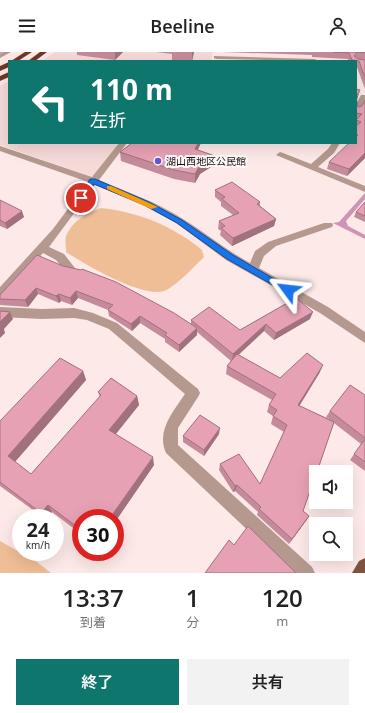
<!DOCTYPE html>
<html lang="ja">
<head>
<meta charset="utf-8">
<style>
  :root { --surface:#fff; --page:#f2f2f2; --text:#222; --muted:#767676; --accent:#0f766e }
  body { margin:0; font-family:"Open Sans","Noto Sans JP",sans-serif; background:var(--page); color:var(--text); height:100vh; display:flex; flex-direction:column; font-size:15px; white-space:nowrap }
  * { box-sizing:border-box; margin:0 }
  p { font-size:13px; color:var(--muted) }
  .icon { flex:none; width:22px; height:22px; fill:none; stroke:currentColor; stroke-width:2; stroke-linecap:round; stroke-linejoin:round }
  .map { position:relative; height:521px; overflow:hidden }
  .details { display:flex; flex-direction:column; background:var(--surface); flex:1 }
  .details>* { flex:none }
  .banner { position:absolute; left:8px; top:8px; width:349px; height:84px; border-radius:0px; box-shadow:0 4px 16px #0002; background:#0f766e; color:#fff; overflow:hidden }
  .tools { position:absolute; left:309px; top:413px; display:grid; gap:8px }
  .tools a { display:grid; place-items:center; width:44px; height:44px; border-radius:0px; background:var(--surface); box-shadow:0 4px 16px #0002; font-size:20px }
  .speed { position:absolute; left:12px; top:457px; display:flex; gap:8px; font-size:20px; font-weight:700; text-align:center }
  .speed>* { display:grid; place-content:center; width:52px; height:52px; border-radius:50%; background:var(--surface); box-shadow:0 4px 16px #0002; line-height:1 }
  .speed small { font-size:10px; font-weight:400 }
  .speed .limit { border:6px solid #d22; background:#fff; color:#111 }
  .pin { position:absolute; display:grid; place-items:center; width:34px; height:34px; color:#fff; margin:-17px; border:2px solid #fff; border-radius:50%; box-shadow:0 1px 4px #0007 }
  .me { position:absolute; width:44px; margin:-22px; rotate:300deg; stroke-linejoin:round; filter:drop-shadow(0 0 3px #0008) }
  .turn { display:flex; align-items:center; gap:14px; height:84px; padding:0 16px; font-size:18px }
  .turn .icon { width:52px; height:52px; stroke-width:2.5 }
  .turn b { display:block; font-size:28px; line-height:34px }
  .eta { display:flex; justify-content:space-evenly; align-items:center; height:68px; text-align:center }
  .eta b { font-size:24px; font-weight:600; line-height:28px }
  .action { display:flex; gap:8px; margin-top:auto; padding:8px 16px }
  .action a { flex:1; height:46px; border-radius:0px; background:var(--accent); color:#fff; font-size:16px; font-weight:600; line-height:46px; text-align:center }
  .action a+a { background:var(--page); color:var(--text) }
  header { display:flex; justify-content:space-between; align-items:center; height:52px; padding:0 16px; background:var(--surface); font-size:18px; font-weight:600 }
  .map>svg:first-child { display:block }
  .built { fill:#f6dad9 }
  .green { fill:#f0be96 }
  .water { fill:#ce94b7 }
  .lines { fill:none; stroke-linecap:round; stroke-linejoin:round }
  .stream { fill:#ce94b7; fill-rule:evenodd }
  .minor { fill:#b5998e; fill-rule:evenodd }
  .major { fill:#825240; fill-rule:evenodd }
  .highway { fill:#6e3824; fill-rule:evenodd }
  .wall { fill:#c68b9b }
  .shaded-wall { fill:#a1717e }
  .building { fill:#e6a2b4; stroke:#a1717e }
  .route { fill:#1a73e8; stroke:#114b97 }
  .slow { fill:#f59e0b }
  .poi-dot { fill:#6357d0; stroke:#fffafa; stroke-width:1.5 }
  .labels { text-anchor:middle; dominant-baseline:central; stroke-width:4; stroke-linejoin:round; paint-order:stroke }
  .far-poi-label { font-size:10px; fill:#181111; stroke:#fffafa; text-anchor:start }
</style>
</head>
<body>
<header><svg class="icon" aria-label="menu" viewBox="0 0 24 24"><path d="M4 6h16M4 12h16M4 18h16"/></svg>Beeline<svg class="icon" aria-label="person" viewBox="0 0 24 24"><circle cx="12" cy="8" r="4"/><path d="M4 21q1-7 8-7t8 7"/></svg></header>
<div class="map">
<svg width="365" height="521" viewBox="0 0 365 521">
  <rect width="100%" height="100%" fill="#fde9e8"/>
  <!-- built -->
  <path class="built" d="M55 0H213L211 9H42Z
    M9 29V91H118L93 125 0 93V34Z"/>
  <!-- green -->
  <path class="green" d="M101 156C139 160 173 174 202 198L204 205C196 213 174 236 164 239 142 246 86 213 66 200 66 195 65 188 66 184 72 169 87 161 101 156Z
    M0 489 37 510 51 521H0Z"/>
  <!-- water -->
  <path class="water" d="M365 141V147L346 169 348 174 365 183V187L333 171 339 170Z"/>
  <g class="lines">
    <!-- stream -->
    <path class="stream" d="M0 0H3L0 2Z"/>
    <!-- minor -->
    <path class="minor" d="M3 0H11L0 6V2Z
      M214 4 315 7 318 9 216 7 214 6Z
      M361 43H365V49L359 60H356V52Z
      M119 91H127L99 128C127 140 157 150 183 167 206 181 226 198 250 211L255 199 268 190 324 171H332L333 173 332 175 276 194 264 204 259 216 328 255 365 280V291L320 261 226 208 176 171 144 153 95 133 49 195 64 202 75 216 73 219H65L56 208 43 201 4 246 0 247V235L53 177 88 130 0 99V94L92 125Z
      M332 91H340L334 101 318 115 365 134V140L276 103 280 100 283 101 311 112 328 97Z
      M0 255 42 257 74 256 93 261 117 271 198 337 200 341 198 345 178 376V393L312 515 315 521H293L166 401C156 379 173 360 185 342L109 277 87 268 74 266 42 267 0 265Z"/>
    <!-- major -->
    <path class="major" d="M365 506V521H352L359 509Z"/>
    <!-- highway -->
    <path class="highway" d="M25 0H32L18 9H11Z
      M40 0H47L35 9H28Z
      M9 10V15L0 19V14Z
      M9 20V25L0 29V24Z"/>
  </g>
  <!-- wall -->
  <path class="wall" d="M77 0H123L115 8 77 3Z
    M156 0H194L192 9 172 8V2Z
    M222 0H365V8L357 7 365 8V37L357 15H356V9H348V7L312 5V3Z
    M356 37 358 45 357 48 358 55 362 54 365 48V106L347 124 327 117 329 110 356 91Z
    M198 98 215 104 214 113 200 122 195 131 174 127 121 109 120 100Z
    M215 138 260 150V154L276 167 274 174 232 194 220 183 221 179 218 177 219 169 233 163 221 154V150L215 145Z
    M0 148 24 165 7 177 0 174Z
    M365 150V170L354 165 356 160Z
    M37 203 191 272V268L240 278 296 246 310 267 274 288 264 279 238 303 280 326 320 320 299 354 329 367 326 365 330 359 365 343V419L350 408 361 392 334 371 303 459 309 464 289 492 257 463 258 460 235 439 233 440 219 418 220 412 260 432 284 380 271 372 273 364 267 360 269 353 272 348 226 322 227 314 231 309 197 280V283L179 300 165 290V287L140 271 132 279 109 264 108 258 78 246 72 253 61 249 59 251 38 242 28 255 0 253V243Z
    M83 319 86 328 15 410 31 422 100 345 98 340 137 344 139 353 115 382 154 413 115 470V466H81V482L52 460 47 466H44L0 434V369Z
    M219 382 204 404 183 390V384Z"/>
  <!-- shaded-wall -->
  <path class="shaded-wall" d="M115 0H123L115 8Z
    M192 0H194L192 9Z
    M360 38 358 45 356 49V47Z
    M198 91H201L194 106 195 97Z
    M365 101V106L347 124 349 117Z
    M215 104 214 113 200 122 195 131V122L200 113Z
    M22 159 24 165 7 177 5 171Z
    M276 167 274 174 232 194 233 186Z
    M36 236 38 242 28 255 25 248Z
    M76 239 78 246 72 253 70 246Z
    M59 242 61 249 59 251 56 244Z
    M10 260 13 267 4 277 5 281 0 286V270Z
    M313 260 310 267 274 288 276 281Z
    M140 264V271L132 279 131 272Z
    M266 272 264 279 232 309 233 302Z
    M197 276V283L179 300V293Z
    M323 313 320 320 295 361 298 353Z
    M83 319 86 328 13 412 8 404Z
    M137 344 139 353 112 387 109 378Z
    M220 376 219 382 204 404V398Z
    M153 405 154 413 115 470V466H110Z
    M237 433 235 439 233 440 235 434Z
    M48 453 52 460 47 466H45L41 461Z
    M309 464 306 469 289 492 292 487Z"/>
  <!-- building -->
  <path class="building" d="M333 0H365V1L357 0 354 4 358 7 365 8V26L359 9 352 8 349 1Z
    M356 37 360 38 356 45 358 55 362 54 365 48V101L349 117 329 110 349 91H356V85L358 83 356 82V74L361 70 356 68 362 62 356 61Z
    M132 91H198L195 97 215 104 200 113 195 122 174 118 120 100Z
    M232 130 260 150 257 152 276 167 233 186 221 176 225 174 219 169 239 161 222 147 225 145 215 138Z
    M0 148 22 159 5 171 0 168Z
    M365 150V164L356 160Z
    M37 203 63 214 81 218 82 217 116 230 174 261 197 276 179 293 165 283 167 281 140 264 131 272 108 258 113 253 76 239 70 246 59 242 56 244 36 236 25 248 0 247V243Z
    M296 246 313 260 276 281 266 272 233 302 191 268 209 255 240 278Z
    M0 259 10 260 0 270Z
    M307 301 323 313 298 353 334 370 317 420H316V422L303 459 309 464 292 487 259 457 261 455 237 433 235 434 220 412 239 402 260 432 287 373 273 364 277 358 269 353 276 342 227 314 237 302 280 326Z
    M60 306 83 319 8 404 31 422 101 343 98 340 111 326 137 344 109 378 153 405 110 466H81V478L48 453 41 461 0 430V369Z
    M350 333 365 343V386L330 359Z
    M200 363 220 376 204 398 183 384Z
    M365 387V410L354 402Z
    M248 474 296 521H205L229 488 234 493Z"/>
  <!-- route -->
  <path class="route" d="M90 127H95L149 150 182 168 233 203 293 238 292 240H285L227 207 177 171 144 153 94 132 84 148H79L78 146Z"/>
  <!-- slow -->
  <path class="slow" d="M107 134H111L158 155 151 157 107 137Z"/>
  <!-- markers -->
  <circle class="poi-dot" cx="158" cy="109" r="4"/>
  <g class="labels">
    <!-- far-poi labels -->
    <g class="far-poi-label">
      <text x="166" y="109">湖山西地区公民館</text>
    </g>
  </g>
</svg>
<div class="tools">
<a><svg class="icon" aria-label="sound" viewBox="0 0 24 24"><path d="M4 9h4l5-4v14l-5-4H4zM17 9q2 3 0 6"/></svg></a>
<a><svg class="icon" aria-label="search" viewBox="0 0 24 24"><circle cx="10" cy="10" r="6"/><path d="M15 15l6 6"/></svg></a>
</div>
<div class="speed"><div>24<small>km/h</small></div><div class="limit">30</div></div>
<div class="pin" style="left:81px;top:146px;background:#d93025"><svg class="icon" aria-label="arrive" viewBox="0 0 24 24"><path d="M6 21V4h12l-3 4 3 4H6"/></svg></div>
<svg class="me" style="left:288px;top:238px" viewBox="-20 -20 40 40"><path d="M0-17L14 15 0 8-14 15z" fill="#1a73e8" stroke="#fff" stroke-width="4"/></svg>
<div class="banner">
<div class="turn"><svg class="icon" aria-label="left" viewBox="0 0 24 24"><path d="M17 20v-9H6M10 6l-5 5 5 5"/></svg><div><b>110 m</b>左折</div></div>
</div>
</div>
<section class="details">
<div class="eta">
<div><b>13:37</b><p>到着</p></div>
<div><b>1</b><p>分</p></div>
<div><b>120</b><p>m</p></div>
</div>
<div class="action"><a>終了</a><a>共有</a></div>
</section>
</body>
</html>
